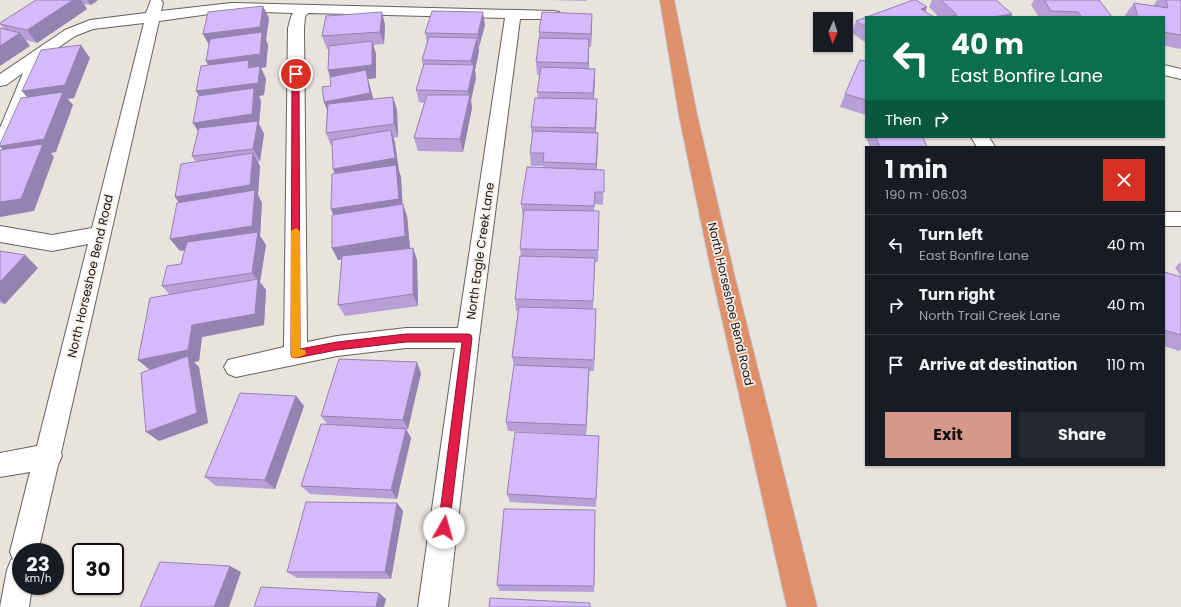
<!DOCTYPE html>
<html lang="en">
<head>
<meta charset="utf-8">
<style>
  :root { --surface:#171b24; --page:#242831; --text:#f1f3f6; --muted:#9ea1a6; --line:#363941; --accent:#d69888 }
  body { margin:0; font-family:Poppins,sans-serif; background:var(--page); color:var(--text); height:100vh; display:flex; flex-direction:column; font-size:15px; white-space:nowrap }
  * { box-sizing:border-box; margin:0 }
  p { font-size:13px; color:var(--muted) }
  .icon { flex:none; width:22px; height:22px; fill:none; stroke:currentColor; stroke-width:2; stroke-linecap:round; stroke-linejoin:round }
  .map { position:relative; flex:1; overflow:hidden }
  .side { position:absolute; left:865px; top:146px; width:300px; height:320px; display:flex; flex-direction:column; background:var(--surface); border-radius:0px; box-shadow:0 1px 3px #0004 }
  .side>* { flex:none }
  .banner { position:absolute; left:865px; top:16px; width:300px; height:122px; border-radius:0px; box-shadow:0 1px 3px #0004; background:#0b6e4f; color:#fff; overflow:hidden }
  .needle { width:26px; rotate:183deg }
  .buttons { position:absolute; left:813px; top:12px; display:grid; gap:8px }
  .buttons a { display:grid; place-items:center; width:40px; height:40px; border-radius:0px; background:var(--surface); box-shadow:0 1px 3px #0004; font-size:20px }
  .speed { position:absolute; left:12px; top:543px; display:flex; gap:8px; font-size:20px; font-weight:700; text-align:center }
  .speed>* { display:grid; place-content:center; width:52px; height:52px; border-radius:50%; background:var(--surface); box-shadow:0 1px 3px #0004; line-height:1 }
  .speed small { font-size:10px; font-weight:400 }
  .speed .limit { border:2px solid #111; border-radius:6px; background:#fff; color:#111 }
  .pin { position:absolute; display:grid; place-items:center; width:34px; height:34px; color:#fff; margin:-17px; border:2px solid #fff; border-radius:50%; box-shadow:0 1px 4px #0007 }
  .me { position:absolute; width:44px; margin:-22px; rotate:7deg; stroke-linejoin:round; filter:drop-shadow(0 0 3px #0008) }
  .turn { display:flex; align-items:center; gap:14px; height:84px; padding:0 20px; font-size:18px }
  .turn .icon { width:52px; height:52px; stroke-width:2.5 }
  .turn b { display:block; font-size:28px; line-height:34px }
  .then { display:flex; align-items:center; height:38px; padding:0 20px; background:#0003; gap:8px; font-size:15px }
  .round { display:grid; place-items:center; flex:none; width:42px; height:42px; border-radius:0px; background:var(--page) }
  .head { display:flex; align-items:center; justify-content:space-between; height:68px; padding:0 20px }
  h1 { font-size:24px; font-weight:700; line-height:30px }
  .button { display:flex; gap:8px; margin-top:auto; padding:8px 20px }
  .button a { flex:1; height:46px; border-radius:0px; background:var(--accent); color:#111; font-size:16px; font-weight:700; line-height:46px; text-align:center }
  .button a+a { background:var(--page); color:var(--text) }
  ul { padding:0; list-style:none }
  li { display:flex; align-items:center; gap:12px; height:60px; padding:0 20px; border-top:1px solid var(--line) }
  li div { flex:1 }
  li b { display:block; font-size:15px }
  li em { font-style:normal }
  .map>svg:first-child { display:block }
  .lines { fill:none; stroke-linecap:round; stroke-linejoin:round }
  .minor-casing { stroke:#67625e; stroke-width:2 }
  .highway-casing { stroke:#c2c2c2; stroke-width:2 }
  .minor { fill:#fff; fill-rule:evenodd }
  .highway { fill:#e08f6b; fill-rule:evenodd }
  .wall { fill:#b7a0d8 }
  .shaded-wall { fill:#9582b0 }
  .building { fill:#d5bafb; stroke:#9582b0 }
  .route { fill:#e11d48; stroke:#92132f }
  .slow { fill:#f59e0b }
  .labels { text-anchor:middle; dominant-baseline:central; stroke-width:3.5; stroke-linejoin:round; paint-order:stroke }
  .street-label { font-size:12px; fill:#161413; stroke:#f6f0eb }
</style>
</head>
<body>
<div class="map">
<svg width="1181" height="607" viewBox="0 0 1181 607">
  <rect width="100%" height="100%" fill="#e9e3de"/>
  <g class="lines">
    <!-- minor casing -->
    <g class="minor-casing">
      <path id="minor" d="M151 0H161L163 3 161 11 231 3 554 11 559 12 561 15 559 18 554 19H520L479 338 448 607H418L455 348H406L337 356 236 377 228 374 224 367 228 360 284 347 288 28 291 17 293 13 231 11 159 21 61 453 62 456 58 465 38 552H21V586H32L29 607H0L7 570 11 560 13 559 10 552 30 472 0 477V453L37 446 88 244 52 251 0 242V226L52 235 92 228 144 23 93 29 75 36 39 61 42 65 9 150 6 154 0 156V128L23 73 6 85 0 86V74L65 30 90 20 146 13ZM308 13 505 18 458 328H406L337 336 307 342 304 28 305 17Z
        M1164 65 1181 69V79L1164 75Z
        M971 137H989L995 147H977Z
        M1164 212H1181V226H1164Z"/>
    </g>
    <!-- highway casing -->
    <g class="highway-casing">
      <path id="highway" d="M660 0H674L697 115 734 274 817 607H787L712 274 679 115Z"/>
    </g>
    <!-- minor -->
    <use href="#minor" class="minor"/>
    <!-- highway -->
    <use href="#highway" class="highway"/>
  </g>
  <!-- wall -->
  <path class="wall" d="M36 0H98L91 5 84 4 87 9 37 43 26 40 30 46 4 29 0 24V23Z
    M550 0H587L586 1Z
    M913 0H916L927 7 925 12 934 17H866V43L852 33 856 21Z
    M932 0H996L1012 14 1011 17H939L929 7Z
    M1034 0H1099L1112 17H1039L1031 5Z
    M1157 0H1181V49L1164 46V17H1126L1125 15 1134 3 1154 6V5Z
    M382 12 385 25 384 44 373 45 376 54V78L368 79 373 99 393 97 397 110 398 137 394 138 395 143 399 171 401 177 402 204 407 216 410 248H413L417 260 418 306 345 316 338 305 342 259 338 260 332 248 333 215 331 209 335 173 332 145 331 146 326 133 327 109 324 102 331 86 330 77 328 70 329 49H327L322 36Z
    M269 18 266 40 268 45 266 67 261 68 266 79 264 95 259 96 261 101 259 124 264 134 260 161 258 162 260 166 258 195 262 203 260 236 266 245 260 282 266 290 264 325 202 337 199 361 194 362 199 367 208 423 159 441 150 370 138 360 169 294 162 286 181 264 185 250 180 251 179 202 196 162 192 156 198 131 193 123 199 96 208 65 209 45 203 34Z
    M485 25 479 47H478L479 51 475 70 476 78 471 100 472 108 463 152 418 151 414 138 424 103 419 102 416 90 423 66 422 60 427 43 425 33Z
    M592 26 591 47H589V69H595L594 99H597L596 132 598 133 597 169 604 170 603 205 595 204 594 211H599L598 262H595L593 309 596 321 594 371H589L586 435 508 431 506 422 514 365 512 357 518 311H516L515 299 521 256 520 249 523 217 521 204 543 168V166H531L530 153 532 136 531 127 538 98 537 92 540 75H537L536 62 539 38V32Z
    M866 61V115L840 107 845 94Z
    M866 137H923L927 147H870Z
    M0 251 25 255 38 268 5 304 0 303Z
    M1181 262V277L1175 267Z
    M1164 272 1181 277V349L1179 351 1164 346Z
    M421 373 408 429H406L411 438 397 499 310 494 301 486 328 425 321 416Z
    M296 396 304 406 275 489 216 486 205 477Z
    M599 436 596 507 510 502 507 494Z
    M397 503 403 511 391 579 297 578 287 572Z
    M595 510 594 592 500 591 497 585Z"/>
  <!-- shaded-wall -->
  <path class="shaded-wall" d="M73 0H81L87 9 37 43 27 30Z
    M87 0H98L91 5Z
    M263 6 269 18 266 40 268 45 266 67 261 68 266 79 264 95 259 96 261 101 259 124 264 134 260 161 253 149 201 136 193 123 204 104 196 91 213 74 206 61 210 46 203 34Z
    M927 7 923 17 921 9Z
    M382 12 385 25 384 44 380 32Z
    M483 12 485 25 479 47 478 34Z
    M592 14V26L591 47V34Z
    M1012 14 1011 17H993Z
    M20 33 30 46 0 66V46Z
    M477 38 479 51 475 70 476 78 471 100 472 108 463 152 460 139 469 99 468 91 473 69 471 61Z
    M589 39V51L588 76V63Z
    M372 41 376 54V78L368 79 375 106 329 115 324 102 332 83 328 70Z
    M81 45 90 58 74 98 68 99 73 105 56 152 51 153 54 157 34 211 0 217V202L11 159 0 147V146L33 104 22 91Z
    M595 69V82L593 106V93Z
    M393 97 397 110 398 137 394 124Z
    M597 99V112L595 141V128Z
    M391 130 395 143 399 171 401 177 403 211 337 222 331 209 338 182 333 169Z
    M598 133V145L596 176V164Z
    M253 153 260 166 258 195 262 203 260 236 266 245 260 282 266 290 264 325 202 337 199 361 194 362 199 367 208 423 159 441 146 432 150 370 138 360 192 325 258 281 252 273 257 238 180 251 170 239 184 210 175 197Z
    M403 204 407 216 410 248 338 260 332 248Z
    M413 248 417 260 418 306 413 294Z
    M25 255 38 268 5 304 0 300V282Z
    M417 362 421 373 408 429 403 420Z
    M589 368V379L586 435V425Z
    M296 396 304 406 275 489 265 480Z
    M406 429 411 438 397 499 391 490Z
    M397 503 403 511 391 579 385 572Z
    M230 566 241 572 229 607H214Z
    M379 593 386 599 384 607H376Z"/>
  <!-- building -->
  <path class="building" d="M36 0H73L27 30 0 24V23Z
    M913 0H916L927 7 921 9 934 17H866V27L856 21Z
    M941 0H996L1012 14 993 17H953L952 16 957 15Z
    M1044 0H1099L1112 17H1082L1078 12 1051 11Z
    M1166 0H1181V35L1164 32V17H1138L1134 3 1168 8Z
    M263 6 260 27 203 34 208 12Z
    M432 11 483 12 478 34 425 33Z
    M382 12 380 32 322 36 326 16Z
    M542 12 592 14 591 34 539 32Z
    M0 28 20 33 0 46Z
    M262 32 260 54 206 61 210 39Z
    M429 37 477 38 471 61 422 60Z
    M539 38 589 39 588 63 536 62Z
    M372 41V65L328 70 329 46Z
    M81 45 65 85 22 91 41 50Z
    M249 60 248 68 260 66 258 83 196 91 201 66Z
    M860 60 866 61V100L845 94Z
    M424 64 474 65 468 91 416 90Z
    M541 67 595 69 593 93 537 92Z
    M366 70 370 93 324 102 322 87 331 86 330 77Z
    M254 88 252 114 193 123 198 96Z
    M63 92 44 139 0 146V144L21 98Z
    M427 95H470L460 139 414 138Z
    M393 97 394 124 326 133 328 104Z
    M535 98 597 99 595 128 531 127Z
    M258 121 253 149 192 156 199 128Z
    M391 130 395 158 333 169 332 140Z
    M533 131 598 133 596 164 543 162 544 153H530Z
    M876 137H923L927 147H880Z
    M43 144 21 199 0 202V150Z
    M253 153 250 185 175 197 181 164Z
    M396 165 399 199 331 209 332 174Z
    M527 167 604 170V192H595L594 206 521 204Z
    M255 190 252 226 170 239 177 203Z
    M403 204 405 236 332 248V215Z
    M524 210 599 211 598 250 520 249Z
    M258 232 252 273 162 286 167 266 181 264 187 242Z
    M413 248V294L338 305 342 256Z
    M0 251 25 255 0 282Z
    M520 256 595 258 593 301 515 299Z
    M1164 272 1181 277V335L1164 330Z
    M258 279 255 314 192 325 188 350 138 360 150 298Z
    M519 307 596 309 594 360 512 357Z
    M188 356 197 413 146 432 141 373Z
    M339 359 417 362 403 420 321 416Z
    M514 365 589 368 586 425 506 422Z
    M240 393 296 396 265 480 205 477Z
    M321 424 406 429 391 490 301 486Z
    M515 432 599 436 596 499 507 494Z
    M306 502 397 503 385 572H287Z
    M504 509 595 510 594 586 497 585Z
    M160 562 230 566 214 607H140Z
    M261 587 379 593 376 607H254Z
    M490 598 590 603V607H489Z"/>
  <!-- route -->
  <path class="route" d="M296 72 299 74 300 349 337 342 406 334H468L471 335 472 338 449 528 448 532 444 534 439 532 438 528 462 342H406L337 350 296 358 292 357 291 354 292 74Z"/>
  <!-- slow -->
  <path class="slow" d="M296 228 300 231V349L305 350 306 353 305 355 296 358 292 357 291 354V231Z"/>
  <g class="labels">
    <!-- street labels -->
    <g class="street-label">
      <text transform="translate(480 251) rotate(-82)">North Eagle Creek Lane</text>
      <text transform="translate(90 276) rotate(-77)">North Horseshoe Bend Road</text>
      <text transform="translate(731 304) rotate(77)">North Horseshoe Bend Road</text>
    </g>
  </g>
</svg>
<div class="buttons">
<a><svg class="needle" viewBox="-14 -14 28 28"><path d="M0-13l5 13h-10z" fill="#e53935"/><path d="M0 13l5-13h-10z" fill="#9ea1a6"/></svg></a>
</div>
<div class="speed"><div>23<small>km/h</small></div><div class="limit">30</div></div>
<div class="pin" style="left:296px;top:74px;background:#d93025"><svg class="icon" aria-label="arrive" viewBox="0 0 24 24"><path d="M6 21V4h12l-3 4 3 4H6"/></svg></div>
<svg class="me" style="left:444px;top:528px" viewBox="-20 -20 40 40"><circle r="19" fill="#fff"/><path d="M0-13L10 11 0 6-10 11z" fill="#e11d48"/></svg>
<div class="banner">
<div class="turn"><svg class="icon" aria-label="left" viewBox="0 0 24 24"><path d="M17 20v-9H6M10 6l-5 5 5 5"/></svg><div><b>40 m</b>East Bonfire Lane</div></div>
<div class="then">Then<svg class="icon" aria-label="right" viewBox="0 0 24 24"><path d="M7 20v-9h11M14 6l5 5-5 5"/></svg></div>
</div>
<section class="side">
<div class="head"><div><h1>1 min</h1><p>190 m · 06:03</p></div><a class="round" style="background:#d93025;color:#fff"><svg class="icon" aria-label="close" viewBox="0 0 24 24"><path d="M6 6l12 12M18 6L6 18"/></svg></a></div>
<ul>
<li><svg class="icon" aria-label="left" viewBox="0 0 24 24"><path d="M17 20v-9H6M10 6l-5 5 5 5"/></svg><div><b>Turn left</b><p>East Bonfire Lane</p></div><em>40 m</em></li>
<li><svg class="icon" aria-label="right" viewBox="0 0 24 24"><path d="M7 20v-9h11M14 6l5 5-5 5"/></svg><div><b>Turn right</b><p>North Trail Creek Lane</p></div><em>40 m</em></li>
<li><svg class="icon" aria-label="arrive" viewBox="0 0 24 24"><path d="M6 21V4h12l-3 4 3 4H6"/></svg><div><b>Arrive at destination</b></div><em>110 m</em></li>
</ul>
<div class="button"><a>Exit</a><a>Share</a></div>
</section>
</div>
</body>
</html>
